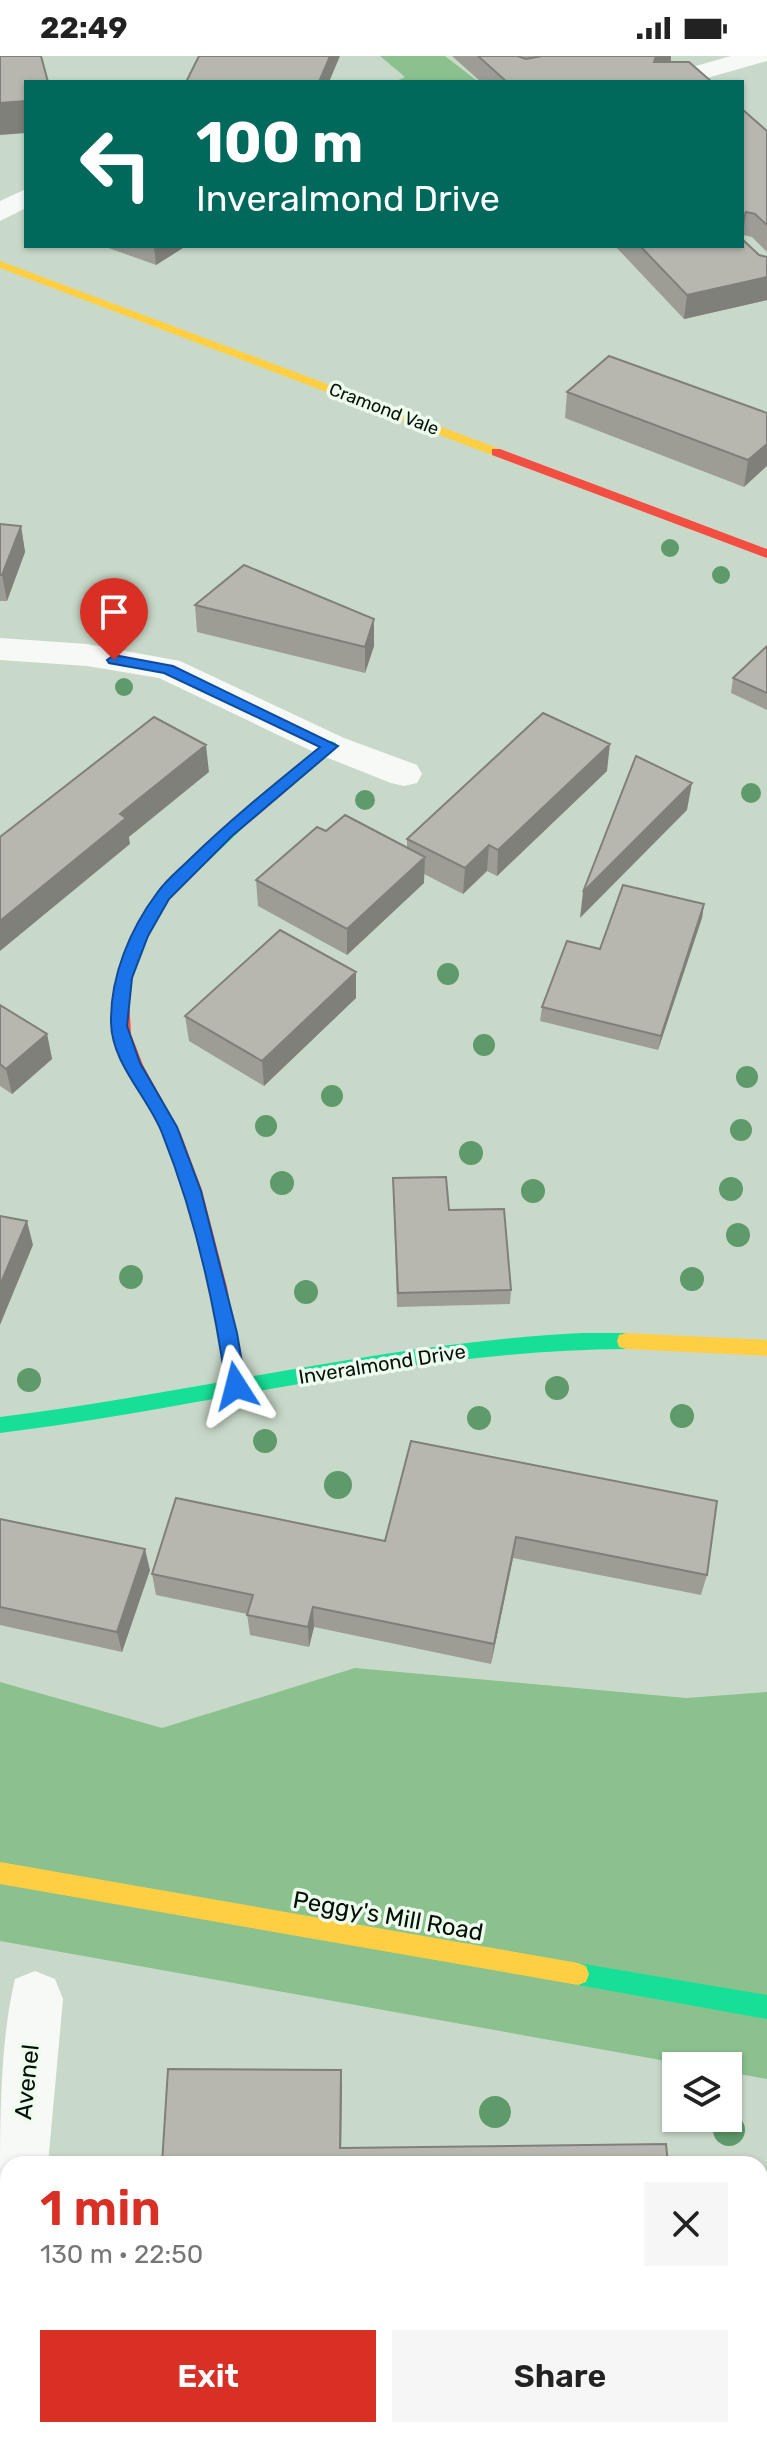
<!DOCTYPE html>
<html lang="en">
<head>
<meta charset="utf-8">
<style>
  :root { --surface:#fff; --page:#f6f6f6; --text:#222; --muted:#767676; --accent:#d93025 }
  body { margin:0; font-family:Rubik,sans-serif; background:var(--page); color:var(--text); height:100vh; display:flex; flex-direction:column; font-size:30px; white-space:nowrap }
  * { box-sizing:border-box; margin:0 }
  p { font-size:26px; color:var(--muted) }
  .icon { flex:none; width:44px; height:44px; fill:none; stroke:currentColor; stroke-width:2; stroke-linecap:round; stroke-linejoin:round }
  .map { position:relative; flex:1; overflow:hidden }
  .drawer { position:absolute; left:0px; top:2100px; width:768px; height:282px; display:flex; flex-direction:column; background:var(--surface); border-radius:24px 24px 0 0; box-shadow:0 2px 6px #0004 }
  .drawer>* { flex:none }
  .banner { position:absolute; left:24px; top:24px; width:720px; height:168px; border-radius:0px; box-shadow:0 2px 6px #0004; background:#00695c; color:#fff; overflow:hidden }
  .fabs { position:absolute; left:662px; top:1996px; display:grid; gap:16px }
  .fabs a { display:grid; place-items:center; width:80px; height:80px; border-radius:0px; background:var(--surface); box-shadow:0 2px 6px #0004; font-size:40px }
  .pin { position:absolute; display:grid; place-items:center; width:68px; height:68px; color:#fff; margin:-82px -34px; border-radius:50% 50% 50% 0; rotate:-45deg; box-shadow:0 0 8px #0007 }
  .pin .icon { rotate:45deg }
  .me { position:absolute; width:88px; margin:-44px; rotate:351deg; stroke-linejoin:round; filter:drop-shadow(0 0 6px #0008) }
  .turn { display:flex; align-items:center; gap:28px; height:168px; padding:0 40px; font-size:36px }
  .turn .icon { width:104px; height:104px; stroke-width:2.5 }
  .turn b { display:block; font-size:56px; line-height:68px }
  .round { display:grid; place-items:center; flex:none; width:84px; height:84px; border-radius:0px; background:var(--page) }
  .summary { display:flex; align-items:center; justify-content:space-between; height:136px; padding:0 40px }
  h1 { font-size:48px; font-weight:600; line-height:60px; color:var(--accent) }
  .cta { display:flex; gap:16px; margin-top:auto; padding:16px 40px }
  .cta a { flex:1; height:92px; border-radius:0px; background:var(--accent); color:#fff; font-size:32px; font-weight:600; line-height:92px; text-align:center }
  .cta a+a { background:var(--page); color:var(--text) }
  .status { display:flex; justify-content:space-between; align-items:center; height:56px; padding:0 40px; background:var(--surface); direction:ltr }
  .status svg { height:22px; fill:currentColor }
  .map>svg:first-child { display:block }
  .forest { fill:#8bc08f }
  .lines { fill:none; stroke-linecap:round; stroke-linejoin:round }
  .street { fill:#f7f9f7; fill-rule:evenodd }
  .fast { fill:#16e098; fill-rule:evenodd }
  .slow { fill:#ffcf43; fill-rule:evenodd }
  .jam { fill:#f24e42; fill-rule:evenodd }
  .tree { fill:#5e9a6a }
  .wall { fill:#9d9d96 }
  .shaded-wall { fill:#80807a }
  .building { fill:#b7b7af; stroke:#80807a; stroke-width:2 }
  .route { fill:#1a73e8; stroke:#114b97; stroke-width:2 }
  .labels { text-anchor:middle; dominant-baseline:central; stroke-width:7; stroke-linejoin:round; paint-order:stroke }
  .far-street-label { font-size:18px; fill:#061007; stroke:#edfced }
  .street-label { font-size:20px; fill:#061007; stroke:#edfced }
  .near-street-label { font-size:24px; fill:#061007; stroke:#edfced }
</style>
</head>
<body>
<div class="status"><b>22:49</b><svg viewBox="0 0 49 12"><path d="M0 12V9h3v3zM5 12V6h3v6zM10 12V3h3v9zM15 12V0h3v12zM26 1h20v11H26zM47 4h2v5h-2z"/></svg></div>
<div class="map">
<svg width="767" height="2381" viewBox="0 0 767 2381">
  <rect width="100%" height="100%" fill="#c9d9c9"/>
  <!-- forest -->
  <path class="forest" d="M380 0H445L476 24 395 26 405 21Z
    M355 1612 686 1642 767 1636V2023L728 2016V2010H694L0 1885V1626L162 1672Z"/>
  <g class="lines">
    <!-- street -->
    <path class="street" d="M731 0H767V5L693 26H654L657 21Z
      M26 133V152L0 165V145Z
      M0 582 87 588 180 605 344 682 417 709 422 718 417 727 404 730 391 727 318 698 159 622 87 610 0 604Z
      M35 1915 55 1923 63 1943 48 2108H8V2133L0 2130C0 2064 0 1985 15 1923Z
      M8 2167V2299L0 2302V2170Z"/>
    <!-- fast -->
    <path class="fast" d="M331 685 336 687V693L251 764 173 839 152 868 131 924H119L117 920 137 867 161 831 241 756Z
      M582 1277H626L633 1279 635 1285 633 1291 626 1293C415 1294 209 1351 0 1377V1361C194 1337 386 1287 582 1277Z
      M578 1907 767 1939V1963L578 1929 570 1926 567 1918 570 1910Z"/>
    <!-- slow -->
    <path class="slow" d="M0 205 500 393 502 396 492 399 0 212Z
      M626 1277 767 1284V1300L626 1293 619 1291 617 1285 619 1279Z
      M0 1806 578 1907 586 1910 589 1918 586 1926 578 1929 0 1828Z"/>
    <!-- jam -->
    <path class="jam" d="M492 393H500L767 493V502L492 399Z
      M125 914 133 920 129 942 131 978 143 1009 181 1078 202 1134 227 1231 245 1330 243 1336 236 1338 229 1336 227 1330 209 1231 184 1134 163 1078 126 1009 115 978 113 942 117 920Z"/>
  </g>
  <!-- trees -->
  <g class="tree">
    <circle cx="670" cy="492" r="9"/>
    <circle cx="721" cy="519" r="9"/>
    <circle cx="124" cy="631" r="9"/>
    <circle cx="751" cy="737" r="10"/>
    <circle cx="365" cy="744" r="10"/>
    <circle cx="448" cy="918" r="11"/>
    <circle cx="484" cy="989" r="11"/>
    <circle cx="747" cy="1021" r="11"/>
    <circle cx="332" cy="1040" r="11"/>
    <circle cx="266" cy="1070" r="11"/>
    <circle cx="741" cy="1074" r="11"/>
    <circle cx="471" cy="1097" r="12"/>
    <circle cx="282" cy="1127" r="12"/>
    <circle cx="731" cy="1133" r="12"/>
    <circle cx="533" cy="1135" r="12"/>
    <circle cx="738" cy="1179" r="12"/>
    <circle cx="131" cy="1221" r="12"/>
    <circle cx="692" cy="1223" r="12"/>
    <circle cx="306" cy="1236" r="12"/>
    <circle cx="29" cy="1324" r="12"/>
    <circle cx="557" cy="1332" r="12"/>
    <circle cx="682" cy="1360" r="12"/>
    <circle cx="479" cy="1362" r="12"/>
    <circle cx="265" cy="1385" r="12"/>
    <circle cx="338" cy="1429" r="14"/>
    <circle cx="495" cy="2056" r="16"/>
    <circle cx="729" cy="2074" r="16"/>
  </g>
  <!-- wall -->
  <path class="wall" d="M452 0H517L523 3 520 0H671V6L712 26H481Z
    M742 53 767 75V196L752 181 743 179 742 180Z
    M103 190H186L156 209Z
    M615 190H742L759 199 767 201V244L684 263Z
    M567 336 767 357 744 431 565 362Z
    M0 468 21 470 25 496 7 545H0Z
    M195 549 374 590 365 617 197 576Z
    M767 590V654L731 637 733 622Z
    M607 715 497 820 487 815 463 838 424 818V827L347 899 258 850 256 824 326 775 407 791V783Z
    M704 848 702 862 658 994 540 965 542 951Z
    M356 916V942L264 1030 189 985 185 960Z
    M0 949 47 978 52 1003 12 1038 0 1030Z
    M393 1122 449 1154 511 1234 510 1248 397 1251Z
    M411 1385 707 1519 701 1539 513 1502 491 1608 314 1571 309 1591 250 1579 247 1558 156 1539 152 1518 385 1485Z
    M0 1463 150 1514 122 1596 0 1569Z"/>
  <!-- shaded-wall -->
  <path class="shaded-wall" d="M330 0H340L329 26H319Z
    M656 0H671L670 14 654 6Z
    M26 45V77L0 79V47Z
    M746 156 743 179 742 180V164Z
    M154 190H186L156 209Z
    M767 221V244L684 263 687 239Z
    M767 388V410L744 431 748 404Z
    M21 470 25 496 7 545 2 519Z
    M374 563V590L365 617V591Z
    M610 688 607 715 497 820 498 794Z
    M206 689 209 716 129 781 130 788 0 895V865L120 758Z
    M692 727 687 754 580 862 583 836Z
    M489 789 487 815 463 838 465 812Z
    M425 801 424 827 347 899V873Z
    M704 848 702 862 658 994 661 980Z
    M356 916V942L264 1030 262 1005Z
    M47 978 52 1003 12 1038 6 1013Z
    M27 1165 33 1189 0 1269V1229Z
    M516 1481 513 1502 491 1608 494 1588Z
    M145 1493 150 1514 122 1596 117 1576Z
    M313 1551 314 1571 309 1591 308 1571Z
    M341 2014 342 2030 341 2106 340 2092Z
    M351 2374H368L352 2381H335Z"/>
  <!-- building -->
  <path class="building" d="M0 0H41L48 26H26V45L0 47Z
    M199 0H330L319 26H186Z
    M478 0H517L526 3 542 0H656L654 6H689L712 26H507Z
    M742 53 767 75V169L755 158 746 156 742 164Z
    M742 183 759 199 767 201V221L687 239 640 190H742Z
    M609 300 767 357V388L748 404 567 336Z
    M0 468 21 470 2 519H0Z
    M244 509 374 563 365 591 195 549Z
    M767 590V637L733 622Z
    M543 657 610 688 498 794 489 789 465 812 407 783Z
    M154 661 206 689 120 758 126 762 0 865V781Z
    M636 700 692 727 583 836Z
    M345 759 425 801 347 873 256 824 317 771 326 775Z
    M623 829 704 848 661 980 542 951 567 885 600 893Z
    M280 874 356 916 262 1005 185 960Z
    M0 949 47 978 6 1013 0 1008Z
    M446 1121 449 1154 504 1153 511 1234 398 1237 393 1122Z
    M0 1160 27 1165 0 1229Z
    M411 1385 717 1445 707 1519 516 1481 494 1588 313 1551 308 1571 247 1559 253 1539 152 1518 176 1442 385 1485Z
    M0 1463 145 1493 117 1576 0 1551Z
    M168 2013 341 2014 340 2092 666 2088 668 2108H162Z
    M171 2374H351L335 2381H173Z"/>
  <!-- route -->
  <path class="route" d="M114 599 173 610 338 690 232 780 169 843 148 880 132 922 127 970 140 1007 177 1071 201 1135 237 1277 246 1330 243 1336H229L226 1330C214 1244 194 1157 162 1077 148 1041 112 1008 111 967 110 921 130 873 157 837 166 824 180 813 191 802 232 762 276 727 320 691L164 617 109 607 107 604Z"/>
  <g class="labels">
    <!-- far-street labels -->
    <g class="far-street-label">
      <text transform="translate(384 353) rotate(21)">Cramond Vale</text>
    </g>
    <!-- street labels -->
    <g class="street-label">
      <text transform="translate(382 1308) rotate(-9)">Inveralmond Drive</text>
    </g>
    <!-- near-street labels -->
    <g class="near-street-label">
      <text transform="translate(388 1860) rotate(10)">Peggy's Mill Road</text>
      <text transform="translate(27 2026) rotate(-84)">Avenel</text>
    </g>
  </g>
</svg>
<div class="fabs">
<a><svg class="icon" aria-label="layers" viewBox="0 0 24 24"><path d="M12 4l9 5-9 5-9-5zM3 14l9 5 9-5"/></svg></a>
</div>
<div class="pin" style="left:114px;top:604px;background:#d93025"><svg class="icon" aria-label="arrive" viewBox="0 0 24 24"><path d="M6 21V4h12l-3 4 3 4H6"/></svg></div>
<svg class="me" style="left:236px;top:1330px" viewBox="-20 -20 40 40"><path d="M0-17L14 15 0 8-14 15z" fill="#1a73e8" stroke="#fff" stroke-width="4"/></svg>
<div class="banner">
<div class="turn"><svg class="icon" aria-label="left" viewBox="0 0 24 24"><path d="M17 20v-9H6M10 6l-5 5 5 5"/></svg><div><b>100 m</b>Inveralmond Drive</div></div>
</div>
<section class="drawer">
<div class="summary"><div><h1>1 min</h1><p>130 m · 22:50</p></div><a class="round"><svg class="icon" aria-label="close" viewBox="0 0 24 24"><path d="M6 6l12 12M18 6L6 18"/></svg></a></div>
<div class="cta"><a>Exit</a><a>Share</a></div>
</section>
</div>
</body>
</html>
